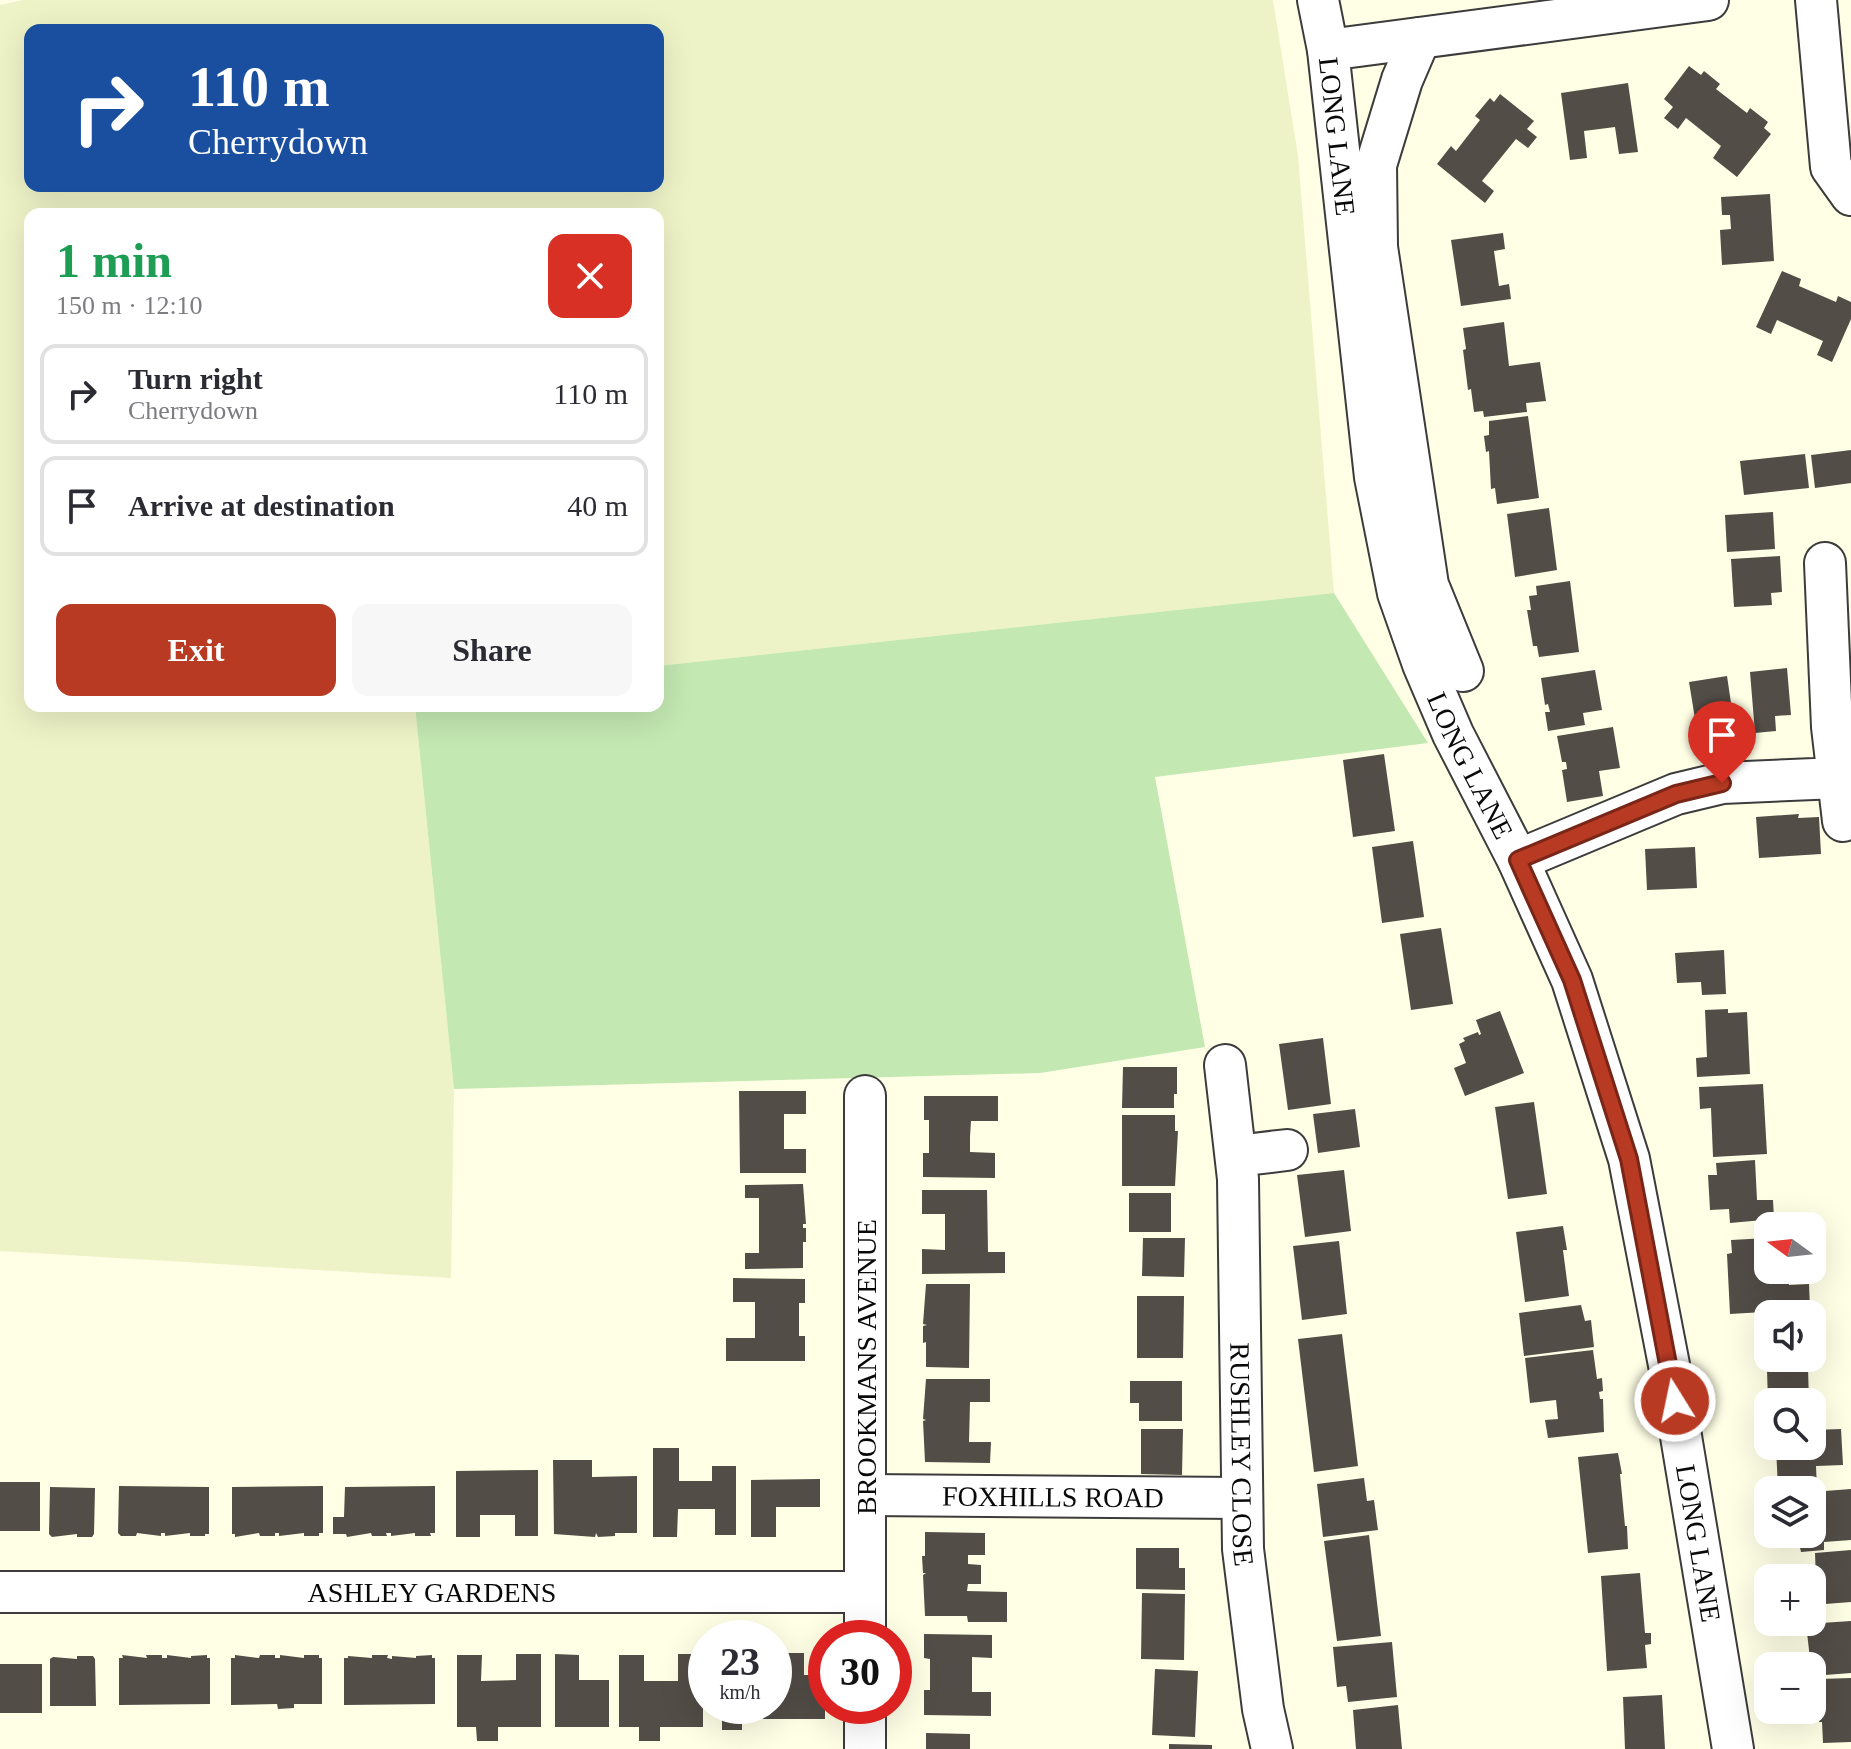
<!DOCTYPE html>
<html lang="en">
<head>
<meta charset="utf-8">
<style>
  :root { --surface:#fff; --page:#f7f7f7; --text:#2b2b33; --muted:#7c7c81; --line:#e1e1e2; --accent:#b83a23 }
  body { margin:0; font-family:"Times New Roman",serif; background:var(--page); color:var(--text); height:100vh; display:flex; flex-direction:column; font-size:30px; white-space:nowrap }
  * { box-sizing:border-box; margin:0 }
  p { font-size:26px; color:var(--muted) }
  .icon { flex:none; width:44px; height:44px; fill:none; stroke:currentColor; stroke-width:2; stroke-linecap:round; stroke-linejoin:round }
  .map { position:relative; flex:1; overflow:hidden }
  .details { position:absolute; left:24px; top:208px; width:640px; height:504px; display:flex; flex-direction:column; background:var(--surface); border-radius:16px; box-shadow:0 8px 32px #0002 }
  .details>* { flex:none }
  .hud { position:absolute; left:24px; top:24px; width:640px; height:168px; border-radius:16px; box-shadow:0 8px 32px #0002; background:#1a4fa0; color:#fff; overflow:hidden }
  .needle { width:52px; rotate:285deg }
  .tools { position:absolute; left:1754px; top:1212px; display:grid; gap:16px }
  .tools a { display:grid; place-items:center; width:72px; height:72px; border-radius:16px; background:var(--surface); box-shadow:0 8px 32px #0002; font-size:40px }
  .speed { position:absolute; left:688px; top:1620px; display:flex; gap:16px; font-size:40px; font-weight:700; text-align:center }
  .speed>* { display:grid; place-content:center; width:104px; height:104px; border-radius:50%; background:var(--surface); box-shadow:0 8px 32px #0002; line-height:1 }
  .speed small { font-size:20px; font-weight:400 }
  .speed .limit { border:12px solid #d22; background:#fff; color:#111 }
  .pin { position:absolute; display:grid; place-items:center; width:68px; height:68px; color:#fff; margin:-82px -34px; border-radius:50% 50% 50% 0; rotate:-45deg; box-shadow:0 0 8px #0007 }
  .pin .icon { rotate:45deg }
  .me { position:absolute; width:88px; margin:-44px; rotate:350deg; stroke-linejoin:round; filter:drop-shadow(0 0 6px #0008) }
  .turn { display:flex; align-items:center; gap:28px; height:168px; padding:0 32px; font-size:36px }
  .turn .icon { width:104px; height:104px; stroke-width:2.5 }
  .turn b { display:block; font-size:56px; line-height:68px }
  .round { display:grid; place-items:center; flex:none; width:84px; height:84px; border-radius:16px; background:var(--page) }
  .head { display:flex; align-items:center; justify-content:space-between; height:136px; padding:0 32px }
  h1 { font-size:48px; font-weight:800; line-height:60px; color:#1e9e55 }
  .primary-button { display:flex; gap:16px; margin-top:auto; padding:16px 32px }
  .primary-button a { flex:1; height:92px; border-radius:16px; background:var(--accent); color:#fff; font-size:32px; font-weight:800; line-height:92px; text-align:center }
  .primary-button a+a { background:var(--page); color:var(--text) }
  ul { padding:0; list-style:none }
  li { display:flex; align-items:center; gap:24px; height:100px; margin:0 16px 12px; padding:0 16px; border:4px solid var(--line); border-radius:16px }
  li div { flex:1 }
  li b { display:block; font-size:30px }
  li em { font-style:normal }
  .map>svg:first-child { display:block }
  .farmland { fill:#eef3c7; fill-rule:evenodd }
  .green { fill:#c3e8b1 }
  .building { fill:#524d46 }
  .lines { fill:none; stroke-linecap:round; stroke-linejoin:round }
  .street-casing { stroke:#3c3c3c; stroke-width:44 }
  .street { stroke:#fff; stroke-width:40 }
  .route-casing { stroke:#782617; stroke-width:20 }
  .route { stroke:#b83a23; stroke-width:14 }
  .labels { text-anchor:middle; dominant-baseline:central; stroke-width:8; stroke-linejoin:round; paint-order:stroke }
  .street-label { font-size:28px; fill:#090909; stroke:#fff }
</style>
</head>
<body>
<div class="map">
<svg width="1851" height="1749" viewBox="0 0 1851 1749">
  <rect width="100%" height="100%" fill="#ffffe6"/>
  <!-- farmland -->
  <path class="farmland" d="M23 0H1273L1298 156 1334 593 658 666V214H30V706H415L454 1089 451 1278 0 1251V5ZM30 30H658V186H30Z"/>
  <!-- green -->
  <path class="green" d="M1334 593 1428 743 1155 777 1205 1047 1040 1073 454 1089 415 706H658V666Z"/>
  <!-- building -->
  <path class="building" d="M1689 66 1701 75 1704 71 1720 84 1716 89 1747 113 1750 108 1768 122 1764 128 1771 134 1737 177 1713 158 1721 146 1686 118 1678 129 1664 118 1673 107 1664 99Z
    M1628 83 1638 152 1619 154 1615 127 1584 131 1587 158 1570 160 1561 93Z
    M1500 94 1534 121 1527 129 1537 137 1528 148 1516 139 1482 181 1494 191 1485 203 1437 164 1451 146 1456 151 1480 120 1475 116 1490 98 1494 102Z
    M1770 194 1774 261 1722 265 1720 230 1731 229 1730 215H1722L1721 197Z
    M1503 233 1505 249 1494 251 1499 286 1509 284 1511 299 1461 306 1451 240Z
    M1782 271 1801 279 1799 286 1836 302 1838 296 1851 302V319L1832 362 1817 355 1823 341 1777 320 1771 334 1756 327Z
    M1504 322 1509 366 1540 362 1546 401 1526 403 1527 412 1484 417 1483 411 1474 412 1471 389 1468 390 1463 350 1466 349 1463 328Z
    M1528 416 1539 498 1497 504 1495 488 1491 489 1489 451 1486 452 1484 436 1489 435V421Z
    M1851 450V483L1815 488 1811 455Z
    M1805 454 1809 488 1744 495 1740 461Z
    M1549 508 1557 570 1515 577 1507 514Z
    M1773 512 1775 549 1727 552 1725 515Z
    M1780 556 1782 592 1771 593 1772 605 1734 607 1731 559Z
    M1570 581 1579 652 1539 657 1537 646H1533L1527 610H1531L1529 596 1537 595 1536 586Z
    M1787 668 1791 715 1775 716 1776 731 1755 733 1750 672Z
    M1595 670 1602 710 1583 713 1585 725 1548 731 1545 712H1550L1548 704 1545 705 1541 678Z
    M1727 676 1734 723 1717 725 1720 740 1699 743 1689 682Z
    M1613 727 1620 768 1599 771 1603 796 1567 802 1562 770 1567 769 1566 762H1562L1557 736Z
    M1384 754 1395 831 1353 837 1343 760Z
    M1799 814 1798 818 1819 817 1821 854 1759 858 1756 817Z
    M1413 841 1424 917 1382 923 1372 847Z
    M1695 847 1697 888 1647 890 1645 849Z
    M1441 928 1453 1004 1411 1010 1400 934Z
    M1724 950 1726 994 1702 995 1701 982 1677 983 1675 953Z
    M1728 1009V1013L1747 1012 1750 1074 1697 1077 1696 1058 1707 1057 1705 1010Z
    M1500 1011 1524 1073 1465 1096 1454 1068 1466 1063 1459 1044 1465 1041 1463 1038 1478 1032 1479 1035 1481 1034 1476 1020Z
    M1323 1038 1331 1104 1288 1110 1279 1044Z
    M1123 1067H1177V1094H1174V1108H1122Z
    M1763 1084 1767 1154 1713 1157 1711 1108 1700 1109 1699 1087Z
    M739 1091H806V1114H784V1149H806V1173H740Z
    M924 1096H998V1121H971L970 1137V1152L995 1153V1178L923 1177V1153H929V1120H924Z
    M1534 1102 1547 1194 1508 1199 1495 1107Z
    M1355 1109 1360 1147 1318 1153 1313 1114Z
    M1122 1115H1175V1131H1178L1175 1186H1122Z
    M1755 1160 1757 1200H1773L1774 1219 1730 1223 1729 1209 1710 1210 1708 1175H1717L1716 1163Z
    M1344 1170 1351 1231 1305 1237 1297 1175Z
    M803 1184 806 1224H803V1228H806V1242H803V1268L745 1269V1253H759V1198H745V1185Z
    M922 1190H987L988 1252H1005V1273L922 1274V1249L945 1250V1214H922Z
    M1129 1193H1171V1232H1129Z
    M1563 1226 1567 1250H1563L1569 1296 1525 1302 1516 1232Z
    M1143 1238H1185L1184 1277 1142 1276Z
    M1768 1238V1270H1788L1789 1285 1809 1284 1810 1309 1730 1314 1727 1254 1732 1253 1731 1240Z
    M1339 1241 1347 1314 1302 1320 1293 1246Z
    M733 1278 805 1279V1303H799V1336H805V1361H726V1338H755V1302H733Z
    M926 1284H970L969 1368 926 1367V1342L923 1343V1326L927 1325 923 1324Z
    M1137 1296H1184L1183 1358H1137Z
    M1581 1305 1585 1321 1591 1320 1594 1347 1524 1356 1519 1313Z
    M1762 1330H1768V1358H1793V1360L1763 1362Z
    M1342 1334 1358 1466 1314 1472 1298 1339Z
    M1593 1350 1597 1379 1602 1378 1603 1391 1599 1392 1600 1399H1603L1604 1432 1548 1438 1545 1420 1558 1419 1556 1400 1530 1403 1525 1358Z
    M1808 1368 1809 1402H1768L1767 1370Z
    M926 1379H990V1402H970L969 1442H991L990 1463 925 1462 923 1421 926 1420 923 1419Z
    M1130 1381H1182V1421H1139V1403H1130Z
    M1141 1429H1183L1182 1475 1141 1474Z
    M1841 1429 1843 1465 1816 1466 1817 1490H1778L1776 1446H1812V1430Z
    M653 1448H679V1481H712V1466H736V1535H715V1509H678L677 1537H653Z
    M1618 1453 1622 1474H1620L1625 1526H1627L1628 1549 1588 1553 1578 1457Z
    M553 1460H592V1477L637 1476V1533H615V1536L598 1537 596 1533 595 1537 554 1534Z
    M538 1470V1536H515V1515H480V1537H456V1471Z
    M1364 1478 1367 1501 1374 1500 1378 1530 1323 1537 1317 1484Z
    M820 1479V1507H776V1537H751V1480Z
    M0 1482H40V1531H0Z
    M119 1486 209 1487V1534H205V1536H190V1533L165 1536V1533H161V1536L137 1533 136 1536H121L118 1533Z
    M323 1486V1533H319V1536H304V1533L279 1536V1533H275V1536H260L259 1533 235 1537V1534H232V1487Z
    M435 1486V1533H430L431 1536H415V1533L391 1536V1533H386L387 1536H372L371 1533 347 1537 346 1534H333V1517H344L345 1487Z
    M50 1487 95 1488 94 1534 92 1537H77V1534L52 1537 49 1534Z
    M1851 1489V1540L1824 1542V1550L1801 1552 1797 1534H1812V1492Z
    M925 1532 985 1533V1555H968V1564L981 1565V1584H968L967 1591 1007 1592V1622H968L967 1616H925L923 1575 926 1573H923L922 1556H925Z
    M1369 1535 1381 1636 1337 1641 1324 1541Z
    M1136 1548H1179V1568H1185V1590L1136 1589Z
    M1851 1550V1602L1812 1605V1580H1816L1815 1553Z
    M1640 1573 1645 1633H1651V1644L1645 1645 1647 1668 1607 1671 1601 1576Z
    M1142 1593 1185 1594 1184 1660 1141 1659Z
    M1851 1621V1673L1812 1676 1806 1624Z
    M924 1634 992 1635V1658L972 1657V1692H991V1716L924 1715V1690H930V1659L924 1658Z
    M1392 1642 1397 1697 1348 1702 1346 1686 1337 1687 1333 1647Z
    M780 1653H804V1675H825V1719H742V1730H722V1706H774V1675H780Z
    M516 1654H541V1727H498V1741H477L476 1727H457V1655H482L481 1681 516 1680Z
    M555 1654 579 1655V1680H609V1727H555Z
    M678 1654H703V1727H660V1741H639V1727H619V1655H644V1681H678Z
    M122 1655 147 1658 146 1655H162V1658H167V1655L191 1658V1656L207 1655V1658H210V1704L119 1705V1658H123Z
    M235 1655 259 1658 260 1655H275V1658H280V1655L304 1658V1655H319V1658H322V1704H294V1708L278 1709 277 1704 231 1705V1658H235Z
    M372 1655H388L387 1658 392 1659V1656L416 1658V1656L432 1655V1658H435V1704L344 1705V1658H348V1656L372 1658Z
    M77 1656H93L95 1659 96 1706H50V1659L53 1657 77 1659Z
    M0 1664H42V1713H0Z
    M1155 1669 1198 1671 1195 1737 1152 1735Z
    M1851 1678V1742L1823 1743 1822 1722H1819L1822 1696H1818V1684L1821 1683 1820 1679Z
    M1662 1695 1665 1749H1625L1623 1697Z
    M1398 1705 1402 1749H1356L1353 1710Z
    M926 1733 970 1734V1749H926Z
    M1169 1744 1212 1745V1749H1169Z"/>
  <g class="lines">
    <!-- street casing -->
    <g class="street-casing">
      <g id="street">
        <path id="s1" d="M1318 0 1328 50 1375 477 1398 593 1423 664 1453 734 1518 860 1572 980 1629 1159 1670 1370 1733 1749"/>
        <path d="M1816 0 1831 167 1851 195"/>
        <path d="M1420 38 1402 80 1376 165 1377 247 1428 585 1463 671"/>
        <path d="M1328 50 1708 0"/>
        <path d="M1838 778 1843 821"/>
        <path d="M1518 860 1676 794 1722 783 1838 778 1832 727 1825 563"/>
        <path id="s2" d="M1225 1065 1238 1179 1243 1549 1263 1709 1272 1749"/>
        <path d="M1236 1156 1287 1150"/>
        <path id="s3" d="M867 1495 1240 1498"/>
        <path id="s4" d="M0 1592H865"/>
        <path d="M865 1638V1096"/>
        <path d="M865 1749V1706"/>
      </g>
    </g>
    <!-- street -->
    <use href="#street" class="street"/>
  </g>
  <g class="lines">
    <!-- route casing -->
    <g class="route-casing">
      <path id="route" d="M1675 1401 1629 1159 1572 980 1518 860 1676 794 1722 783"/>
    </g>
    <!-- route -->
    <use href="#route" class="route"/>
  </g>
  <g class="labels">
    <!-- street labels -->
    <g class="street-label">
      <text stroke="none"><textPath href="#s1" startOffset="138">LONG LANE</textPath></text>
      <text stroke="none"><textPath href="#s1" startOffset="786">LONG LANE</textPath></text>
      <text transform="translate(866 1367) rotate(-90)">BROOKMANS AVENUE</text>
      <text stroke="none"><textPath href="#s2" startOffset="390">RUSHLEY CLOSE</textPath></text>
      <text stroke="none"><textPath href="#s3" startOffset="186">FOXHILLS ROAD</textPath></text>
      <text stroke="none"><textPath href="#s1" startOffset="1602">LONG LANE</textPath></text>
      <text stroke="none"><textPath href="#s4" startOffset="432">ASHLEY GARDENS</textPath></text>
    </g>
  </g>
</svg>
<div class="tools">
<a><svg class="needle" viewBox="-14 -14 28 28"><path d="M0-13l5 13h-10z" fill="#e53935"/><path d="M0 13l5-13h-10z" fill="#7c7c81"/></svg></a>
<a><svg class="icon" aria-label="sound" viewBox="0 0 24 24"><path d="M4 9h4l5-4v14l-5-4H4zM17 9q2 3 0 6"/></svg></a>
<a><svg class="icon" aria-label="search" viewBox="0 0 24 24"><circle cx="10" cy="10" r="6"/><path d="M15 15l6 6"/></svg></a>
<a><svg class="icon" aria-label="layers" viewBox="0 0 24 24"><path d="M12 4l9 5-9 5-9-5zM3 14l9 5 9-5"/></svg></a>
<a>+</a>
<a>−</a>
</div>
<div class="speed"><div>23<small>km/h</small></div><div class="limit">30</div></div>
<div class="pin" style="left:1722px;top:783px;background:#d93025"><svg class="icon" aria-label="arrive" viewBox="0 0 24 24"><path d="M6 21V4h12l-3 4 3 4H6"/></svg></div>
<svg class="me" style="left:1675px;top:1401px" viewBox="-20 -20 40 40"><circle r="17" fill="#b83a23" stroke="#fff" stroke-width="3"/><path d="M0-11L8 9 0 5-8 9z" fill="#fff"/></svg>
<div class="hud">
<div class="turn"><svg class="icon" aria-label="right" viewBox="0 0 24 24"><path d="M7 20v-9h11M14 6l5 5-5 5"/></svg><div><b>110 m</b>Cherrydown</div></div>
</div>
<section class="details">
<div class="head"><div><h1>1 min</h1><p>150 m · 12:10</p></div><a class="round" style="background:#d93025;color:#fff"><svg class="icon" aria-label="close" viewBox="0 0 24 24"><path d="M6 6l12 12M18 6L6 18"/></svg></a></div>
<ul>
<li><svg class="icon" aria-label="right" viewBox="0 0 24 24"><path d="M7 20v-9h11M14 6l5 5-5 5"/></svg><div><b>Turn right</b><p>Cherrydown</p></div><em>110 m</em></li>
<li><svg class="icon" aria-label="arrive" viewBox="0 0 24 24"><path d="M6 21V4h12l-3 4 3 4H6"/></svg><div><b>Arrive at destination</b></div><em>40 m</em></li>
</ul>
<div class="primary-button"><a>Exit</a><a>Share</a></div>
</section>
</div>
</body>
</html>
